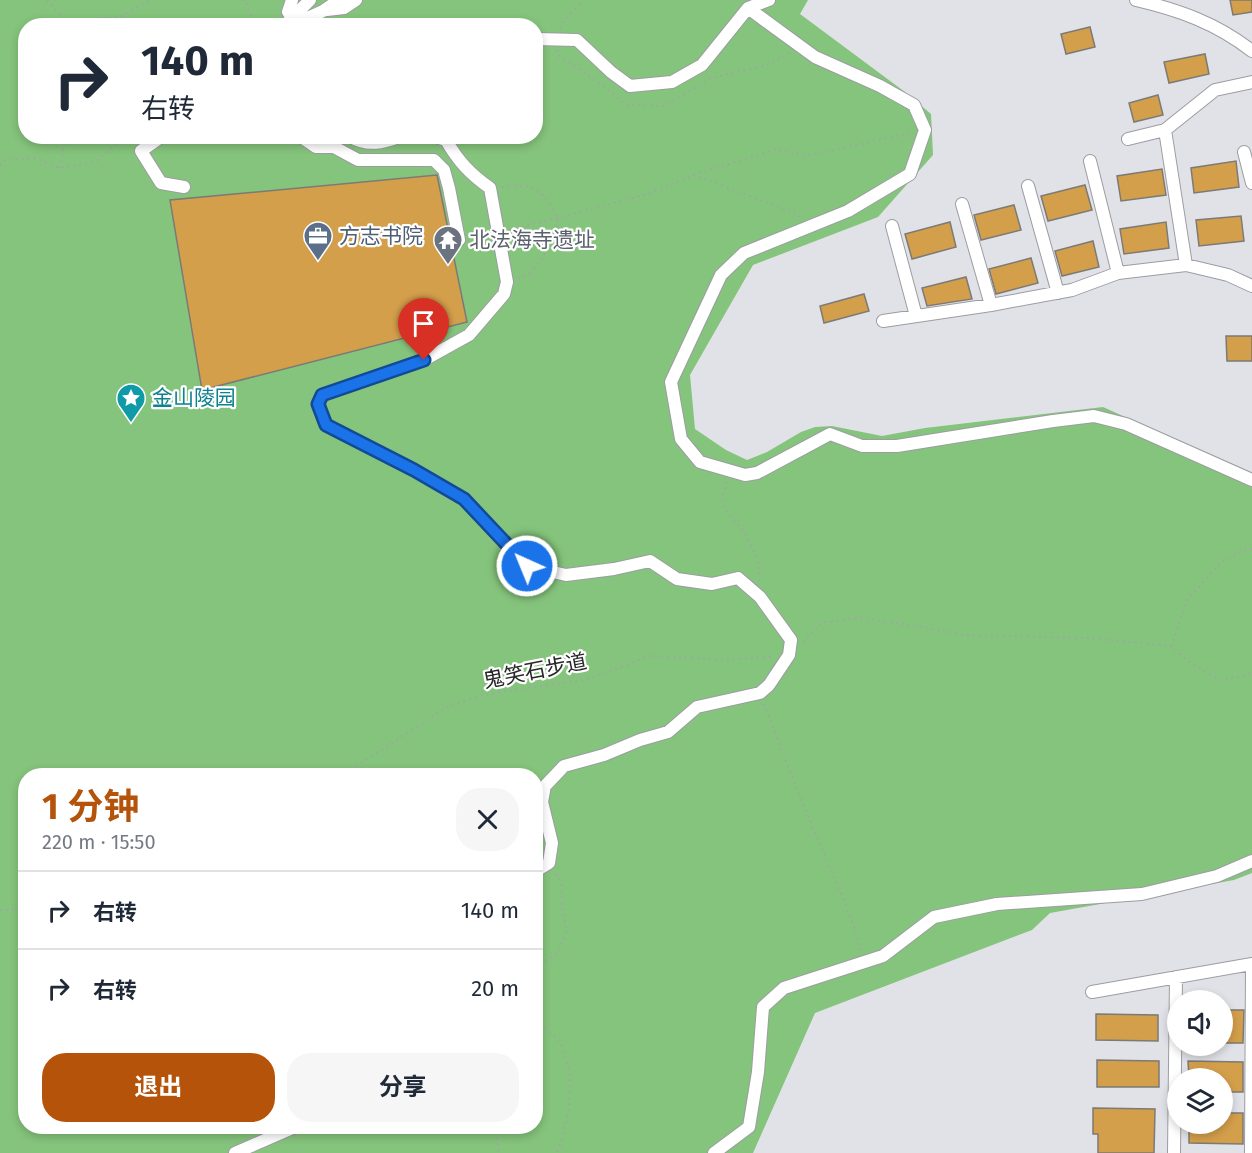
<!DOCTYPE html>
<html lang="zh">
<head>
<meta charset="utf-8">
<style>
  :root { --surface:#fff; --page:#f6f6f7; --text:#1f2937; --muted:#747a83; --line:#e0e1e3; --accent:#b45309 }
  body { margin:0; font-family:"Fira Sans","Noto Sans SC",sans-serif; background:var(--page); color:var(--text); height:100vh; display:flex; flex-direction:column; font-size:22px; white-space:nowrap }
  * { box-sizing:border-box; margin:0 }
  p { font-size:20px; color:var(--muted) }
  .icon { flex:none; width:33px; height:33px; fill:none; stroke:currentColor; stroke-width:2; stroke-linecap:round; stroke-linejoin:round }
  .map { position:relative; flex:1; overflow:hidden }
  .sheet { position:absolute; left:18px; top:768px; width:525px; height:366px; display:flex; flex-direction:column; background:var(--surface); border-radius:24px; box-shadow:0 3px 9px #0003 }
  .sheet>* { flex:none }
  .top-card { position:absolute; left:18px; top:18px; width:525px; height:126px; border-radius:24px; box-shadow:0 3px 9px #0003; background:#fff; color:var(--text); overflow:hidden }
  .controls { position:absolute; left:1167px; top:990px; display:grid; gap:12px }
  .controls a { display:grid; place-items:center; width:66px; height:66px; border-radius:50%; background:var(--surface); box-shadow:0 3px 9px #0003; font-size:30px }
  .pin { position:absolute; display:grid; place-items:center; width:51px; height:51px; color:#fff; margin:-62px -26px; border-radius:50% 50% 50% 0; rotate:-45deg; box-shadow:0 0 6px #0007 }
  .pin .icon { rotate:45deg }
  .me { position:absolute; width:66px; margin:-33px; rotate:316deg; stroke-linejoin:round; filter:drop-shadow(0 0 4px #0008) }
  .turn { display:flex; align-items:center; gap:21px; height:126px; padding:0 24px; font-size:27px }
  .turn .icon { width:78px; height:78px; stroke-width:2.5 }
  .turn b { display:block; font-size:42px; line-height:51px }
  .round { display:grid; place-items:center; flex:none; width:63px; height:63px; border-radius:24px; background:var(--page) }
  .overview { display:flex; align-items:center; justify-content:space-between; height:102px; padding:0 24px }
  h1 { font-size:36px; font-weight:700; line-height:45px; color:var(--accent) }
  .button { display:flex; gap:12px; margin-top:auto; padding:12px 24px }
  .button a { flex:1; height:69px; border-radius:24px; background:var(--accent); color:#fff; font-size:24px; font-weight:700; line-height:69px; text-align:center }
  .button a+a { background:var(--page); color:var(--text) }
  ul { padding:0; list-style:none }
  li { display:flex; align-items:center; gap:18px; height:78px; padding:0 24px; border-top:2px solid var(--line) }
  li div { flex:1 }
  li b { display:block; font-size:22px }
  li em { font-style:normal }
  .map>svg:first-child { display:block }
  .forest { fill:#85c47c; fill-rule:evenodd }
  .building { fill:#d49f4b; stroke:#7c7a76; stroke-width:1.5 }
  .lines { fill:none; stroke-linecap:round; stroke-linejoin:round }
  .minor-casing { stroke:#9c9da1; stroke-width:14 }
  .path { stroke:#a2a3a7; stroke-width:2; stroke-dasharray:1.5 4.5; stroke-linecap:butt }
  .minor { stroke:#fff; stroke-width:12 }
  .path-bridge { stroke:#a2a3a7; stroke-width:2; stroke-dasharray:1.5 4.5; stroke-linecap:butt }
  .route-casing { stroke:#114b97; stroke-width:15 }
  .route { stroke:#1a73e8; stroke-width:10 }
  .labels { text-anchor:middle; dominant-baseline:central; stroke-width:4.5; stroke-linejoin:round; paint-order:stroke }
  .service-label { font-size:21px; fill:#4e5e75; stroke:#fff; text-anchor:start }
  .worship-label { font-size:21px; fill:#5b616d; stroke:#fff; text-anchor:start }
  .culture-label { font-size:21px; fill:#0d838f; stroke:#fff; text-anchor:start }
  .street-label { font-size:21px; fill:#272729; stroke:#fff }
</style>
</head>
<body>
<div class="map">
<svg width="1252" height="1153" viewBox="0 0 1252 1153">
  <rect width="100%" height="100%" fill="#e1e2e7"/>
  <!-- forest -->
  <path class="forest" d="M0 0H808L800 14 905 92 931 114 933 155 878 217 753 265 690 375 695 429 726 450 747 460 767 452 801 432 815 427 832 426 882 436 925 428 1103 407 1252 474V873L1234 880 1050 913 1032 930 815 1013 753 1153H0ZM26 26H536V136H26ZM26 776H536V1126H26Z"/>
  <!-- building -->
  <path class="building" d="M1230 0H1252V12L1233 15Z
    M1090 27 1095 47 1066 54 1061 34Z
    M1205 54 1209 74 1169 83 1164 62Z
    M1158 95 1163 115 1134 122 1129 103Z
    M1236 161 1239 187 1194 193 1191 168Z
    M1162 169 1166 195 1121 201 1117 176Z
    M437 175 467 322 202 390 170 200Z
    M1085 185 1092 210 1048 221 1041 196Z
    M1014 205 1021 230 981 240 974 215Z
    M1241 216 1244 241 1199 246 1196 220Z
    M950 222 956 247 912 259 905 234Z
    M1166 222 1169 248 1124 254 1120 229Z
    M1093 241 1099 267 1062 276 1055 251Z
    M1031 258 1038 283 996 294 989 269Z
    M966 277 972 299 927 306 922 288Z
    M864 294 869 311 824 323 820 306Z
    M1226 336H1252V361H1227Z
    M1222 1010H1244L1243 1043H1222Z
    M1096 1014 1158 1015V1041L1096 1040Z
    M1097 1060 1159 1061V1087H1097Z
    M1188 1061 1243 1062V1092H1222V1078H1189Z
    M1093 1108 1155 1109 1154 1153H1098V1134H1093Z
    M1222 1113H1243V1144L1189 1143V1124H1222Z"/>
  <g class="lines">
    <!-- minor casing -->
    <g class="minor-casing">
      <path id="minor" d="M292 0 288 12 299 22 323 11 339 0
        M1136 0C1179 10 1216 23 1252 51
        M748 8 769 0
        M327 10 344 8 356 0
        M284 26 310 0
        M536 39 577 40 611 72 630 86 672 82 702 65 748 8 815 57 880 86 914 105 925 130 910 174 848 211 744 253 721 275 671 382 681 439 700 462 745 475 757 473 830 434 862 446H897L1053 421 1094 416 1126 424 1252 480
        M1165 130 1186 265
        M162 136 141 151 161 183 184 187
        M300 136 316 147H334
        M329 136 334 147 358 160H434L444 170 449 188 459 240
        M349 136C368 147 382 143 402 136
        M433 136 446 140C458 161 470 174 490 188L507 282 504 294 469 335 424 360 322 395 318 404 326 425 414 470 464 499 527 566 566 575 614 569 650 561 677 579 712 584 738 578 760 597 791 640 789 655 769 685 760 693 697 707 668 732 640 740 604 755 564 766 545 786 542 802 552 843 549 863 536 871
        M1128 139 1165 130 1215 90 1252 82
        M1244 152 1252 183
        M1090 161 1118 273
        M1028 186 1058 293
        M962 204 991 305
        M892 226 916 316
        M883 321 991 305 1072 290 1118 273 1186 265 1228 275 1252 286
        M1092 992 1252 964
        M235 1153 297 1126
        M714 1153 749 1127 758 1072 763 1007 784 988 883 956 934 917 997 904 1142 894 1217 876 1252 861
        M1174 1153 1176 977
        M1251 1153 1252 966"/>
    </g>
    <!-- path -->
    <path class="path" d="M47 0 66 21
      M242 0 246 2 255 26
      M66 26V21L120 17 149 0
      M560 28 564 20 581 3 582 0
      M557 50 558 55 594 79 626 105 665 106 711 78 770 64 791 52
      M0 165 5 160 36 158 59 168 95 162 126 136
      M59 168 66 136
      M693 175 798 214 801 218
      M502 187C525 184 541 186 553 209 554 212 556 215 557 218 559 232 539 268 527 275 526 276 520 278 518 279
      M510 230 648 194 693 175 777 149 806 156 911 133
      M471 238 486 235
      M727 482C726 488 722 495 723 501 725 514 734 519 741 528 752 543 761 564 760 582
      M803 642 821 623 859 618 917 626 963 635 1089 638 1171 646 1192 664 1220 680 1252 674
      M1171 646 1187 600 1221 562 1245 550 1252 549
      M764 704 802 802 846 905 862 950
      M341 776 449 706 464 701 493 693 584 680 650 656 727 660 775 656
      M0 910 26 908
      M536 968 558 953 567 931 562 909 561 882 555 873
      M536 1020 560 1041 570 1074 569 1110 560 1146 556 1153
      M495 1126 499 1153"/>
    <!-- minor -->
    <use href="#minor" class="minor"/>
    <!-- path-bridge -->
    <path class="path-bridge" d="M491 234 510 230"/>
  </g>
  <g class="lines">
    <!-- route casing -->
    <g class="route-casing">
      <path id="route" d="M424 360 322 395 318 404 326 425 414 470 464 499 527 566"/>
    </g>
    <!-- route -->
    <use href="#route" class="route"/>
  </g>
  <!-- icons -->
  <defs>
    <g id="office-pin" transform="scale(1.5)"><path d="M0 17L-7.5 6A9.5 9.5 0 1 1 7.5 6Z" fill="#5c6f8a" stroke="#fff"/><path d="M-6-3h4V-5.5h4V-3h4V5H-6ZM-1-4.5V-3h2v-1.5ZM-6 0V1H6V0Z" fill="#fff"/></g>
    <g id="temple-pin" transform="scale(1.5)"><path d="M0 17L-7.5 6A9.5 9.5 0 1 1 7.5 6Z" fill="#6b7280" stroke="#fff"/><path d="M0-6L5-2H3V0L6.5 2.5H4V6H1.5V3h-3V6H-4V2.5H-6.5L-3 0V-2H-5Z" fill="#fff"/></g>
    <g id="sight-pin" transform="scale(1.5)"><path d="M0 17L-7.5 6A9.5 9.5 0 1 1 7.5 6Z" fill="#0f9aa8" stroke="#fff"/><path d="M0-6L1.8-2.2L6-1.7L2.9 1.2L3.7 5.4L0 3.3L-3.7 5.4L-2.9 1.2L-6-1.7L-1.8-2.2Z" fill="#fff"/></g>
  </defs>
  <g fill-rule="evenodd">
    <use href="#office-pin" x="318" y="236"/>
    <use href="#temple-pin" x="448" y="240"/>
    <use href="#sight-pin" x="131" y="398"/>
  </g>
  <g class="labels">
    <!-- service labels -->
    <g class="service-label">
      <text x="339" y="236">方志书院</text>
    </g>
    <!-- worship labels -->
    <g class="worship-label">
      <text x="469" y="240">北法海寺遗址</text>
    </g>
    <!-- culture labels -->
    <g class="culture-label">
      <text x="152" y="398">金山陵园</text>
    </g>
    <!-- street labels -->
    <g class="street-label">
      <text transform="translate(535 671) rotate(-11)">鬼笑石步道</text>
    </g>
  </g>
</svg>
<div class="controls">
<a><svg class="icon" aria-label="sound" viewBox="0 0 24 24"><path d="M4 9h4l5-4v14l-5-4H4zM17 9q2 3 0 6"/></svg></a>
<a><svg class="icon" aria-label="layers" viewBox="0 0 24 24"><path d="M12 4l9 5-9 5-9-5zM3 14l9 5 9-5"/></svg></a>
</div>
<div class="pin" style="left:424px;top:360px;background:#d93025"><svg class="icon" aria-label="arrive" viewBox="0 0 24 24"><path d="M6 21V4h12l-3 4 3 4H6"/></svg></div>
<svg class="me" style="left:527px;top:566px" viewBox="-20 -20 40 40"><circle r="17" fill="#1a73e8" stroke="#fff" stroke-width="3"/><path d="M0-11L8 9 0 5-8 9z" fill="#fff"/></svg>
<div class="top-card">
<div class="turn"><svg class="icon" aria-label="right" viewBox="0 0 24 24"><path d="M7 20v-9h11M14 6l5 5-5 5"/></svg><div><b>140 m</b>右转</div></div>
</div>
<section class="sheet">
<div class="overview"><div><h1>1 分钟</h1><p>220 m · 15:50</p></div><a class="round"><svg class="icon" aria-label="close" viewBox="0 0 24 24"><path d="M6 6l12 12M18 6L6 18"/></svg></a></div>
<ul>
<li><svg class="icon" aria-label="right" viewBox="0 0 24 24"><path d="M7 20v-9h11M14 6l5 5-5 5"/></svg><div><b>右转</b></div><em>140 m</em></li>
<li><svg class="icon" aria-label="right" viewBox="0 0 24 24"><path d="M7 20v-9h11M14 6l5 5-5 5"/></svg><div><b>右转</b></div><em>20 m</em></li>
</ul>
<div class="button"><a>退出</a><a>分享</a></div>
</section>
</div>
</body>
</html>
